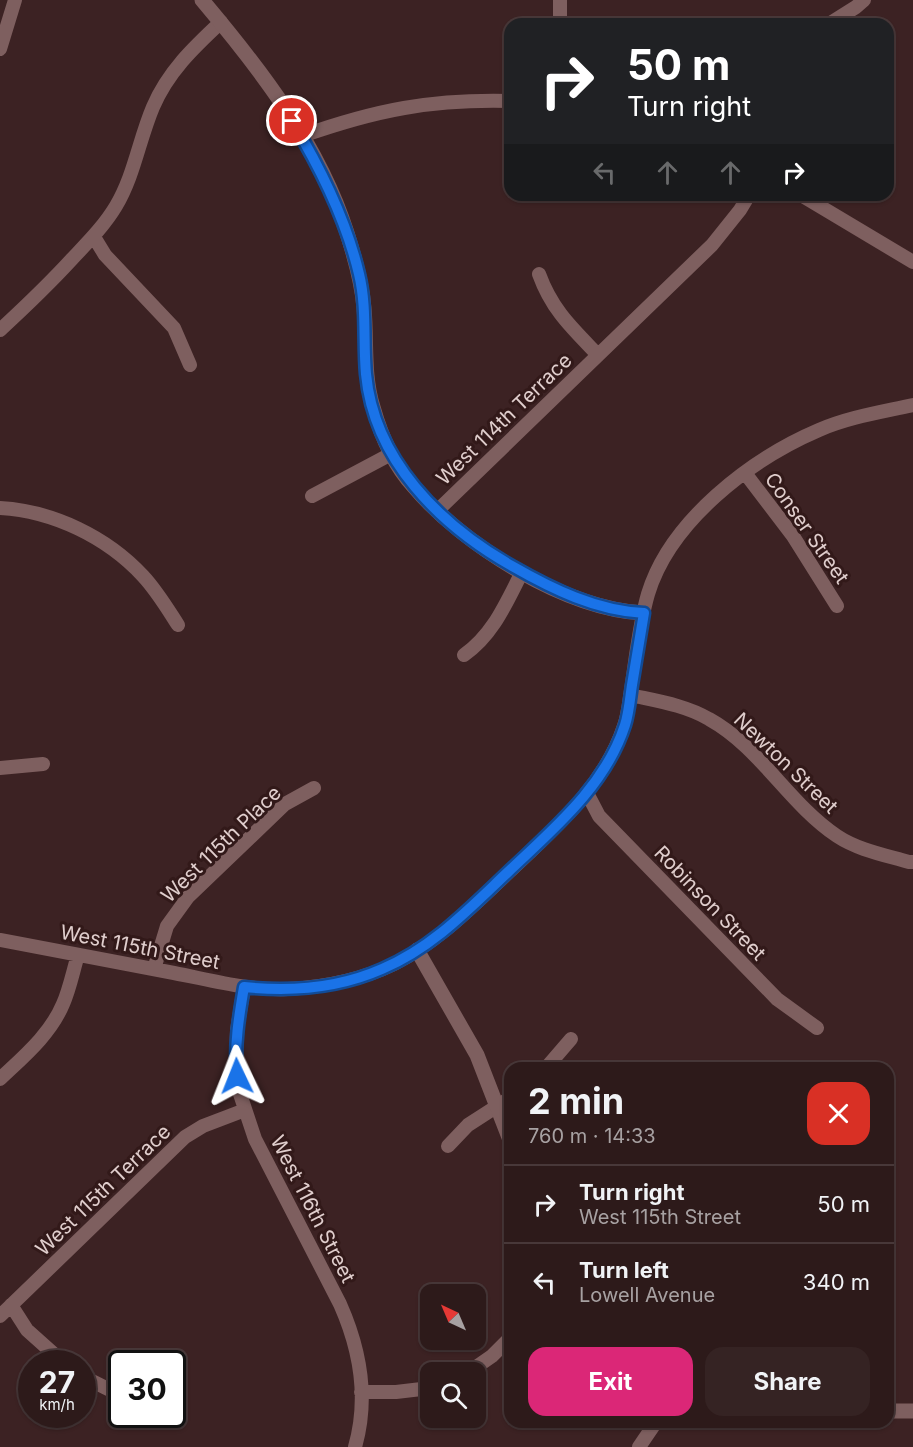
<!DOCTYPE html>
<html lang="en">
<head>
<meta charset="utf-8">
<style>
  :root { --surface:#2d1a1a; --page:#352323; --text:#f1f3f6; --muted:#a7a1a2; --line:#483839; --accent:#db2777 }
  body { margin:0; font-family:Inter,sans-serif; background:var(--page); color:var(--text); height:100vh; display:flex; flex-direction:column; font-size:22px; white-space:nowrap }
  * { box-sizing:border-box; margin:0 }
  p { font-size:20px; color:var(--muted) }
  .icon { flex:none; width:33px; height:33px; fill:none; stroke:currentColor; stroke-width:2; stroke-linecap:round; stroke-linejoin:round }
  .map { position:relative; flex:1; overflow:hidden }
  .sheet { position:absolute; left:504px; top:1062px; width:390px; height:366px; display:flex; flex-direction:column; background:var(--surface); border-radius:18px; box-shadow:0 2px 4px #0004,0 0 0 2px var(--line) }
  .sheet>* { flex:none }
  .guide { position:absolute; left:504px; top:18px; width:390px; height:183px; border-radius:18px; box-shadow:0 2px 4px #0004,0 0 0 2px var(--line); background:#202124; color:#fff; overflow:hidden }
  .needle { width:39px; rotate:316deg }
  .controls { position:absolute; left:420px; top:1284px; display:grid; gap:12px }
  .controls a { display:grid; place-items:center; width:66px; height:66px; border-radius:12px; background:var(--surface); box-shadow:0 2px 4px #0004,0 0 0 2px var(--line); font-size:30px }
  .speed { position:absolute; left:18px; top:1350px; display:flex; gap:12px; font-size:30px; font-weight:700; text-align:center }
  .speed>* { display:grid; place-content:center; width:78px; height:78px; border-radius:50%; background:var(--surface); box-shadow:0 2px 4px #0004,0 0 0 2px var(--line); line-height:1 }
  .speed small { font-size:15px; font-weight:400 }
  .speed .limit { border:3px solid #111; border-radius:9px; background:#fff; color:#111 }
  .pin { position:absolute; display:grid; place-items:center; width:51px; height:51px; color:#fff; margin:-26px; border:3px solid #fff; border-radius:50%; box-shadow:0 2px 6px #0007 }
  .me { position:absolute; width:66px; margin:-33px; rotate:358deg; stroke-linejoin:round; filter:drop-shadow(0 0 4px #0008) }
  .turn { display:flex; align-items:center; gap:21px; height:126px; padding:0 24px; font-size:27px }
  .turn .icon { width:78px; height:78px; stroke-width:2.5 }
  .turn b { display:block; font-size:42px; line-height:51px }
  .lanes { display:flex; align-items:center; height:57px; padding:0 24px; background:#0003; justify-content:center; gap:30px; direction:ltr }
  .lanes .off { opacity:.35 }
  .round { display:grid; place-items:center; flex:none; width:63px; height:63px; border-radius:18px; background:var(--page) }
  .head { display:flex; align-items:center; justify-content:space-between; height:102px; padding:0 24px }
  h1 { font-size:36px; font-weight:700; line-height:45px }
  .button { display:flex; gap:12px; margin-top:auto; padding:12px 24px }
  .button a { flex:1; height:69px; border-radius:18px; background:var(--accent); color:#fff; font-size:24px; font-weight:700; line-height:69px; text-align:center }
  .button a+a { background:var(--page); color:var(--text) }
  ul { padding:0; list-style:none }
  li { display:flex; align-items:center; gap:18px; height:78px; padding:0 24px; border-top:2px solid var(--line) }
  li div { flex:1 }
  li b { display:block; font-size:22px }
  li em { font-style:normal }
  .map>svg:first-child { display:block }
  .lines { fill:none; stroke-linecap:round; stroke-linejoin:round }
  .street { stroke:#7e5f5f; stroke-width:14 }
  .secondary { stroke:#7e5f5f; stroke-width:15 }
  .route-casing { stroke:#114b97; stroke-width:15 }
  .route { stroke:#1a73e8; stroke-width:10 }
  .labels { text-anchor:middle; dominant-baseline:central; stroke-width:6; stroke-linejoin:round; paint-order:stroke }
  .street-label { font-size:20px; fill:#e0cecd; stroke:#321919 }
</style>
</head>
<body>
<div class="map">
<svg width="913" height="1447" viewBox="0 0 913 1447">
  <rect width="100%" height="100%" fill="#3c2223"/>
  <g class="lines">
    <!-- street -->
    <path class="street" d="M560 0V24
      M829 24 856 7 864 0
      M0 49 15 0
      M302 136C376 110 431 99 510 101
      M801 195 913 262
      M94 237 105 255 174 328 190 365
      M539 274C552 310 572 328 598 355
      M0 330C25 307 49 284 72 259 88 242 104 226 116 206 134 176 139 140 153 107 168 72 193 48 221 22
      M745 473 793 536 837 606
      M312 496 391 454
      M0 508C53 511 107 537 143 576 157 591 167 608 178 625
      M437 511 712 245 740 210 749 195
      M464 655C493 635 506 603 522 572
      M630 695C657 701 685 705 709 719 760 747 788 803 837 836 858 850 885 855 909 862H913
      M0 768 43 764
      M587 793 599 816 777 999 817 1028
      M0 940C58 951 116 962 174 973 211 980 250 991 288 989 325 987 361 980 394 964 438 942 473 906 508 873 553 830 604 787 624 726 628 715 629 702 631 690 636 658 639 625 648 594 670 521 751 459 819 430 849 417 882 412 913 405
      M154 969 167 926 188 897 285 804 314 788
      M244 987 237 1030 236 1061 239 1091 255 1139 340 1304C360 1349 369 1398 355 1447
      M546 1068 571 1039
      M0 1079C23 1057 50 1035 63 1004 70 988 73 971 78 955
      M448 1146 468 1125 510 1098
      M11 1305 27 1330 65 1364
      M0 1316 185 1137 203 1126 245 1110
      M469 1372 492 1356 510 1338
      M82 1376 122 1396
      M361 1392H396L430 1388
      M639 1447 656 1422"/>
    <!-- secondary -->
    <path class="secondary" d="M202 0C261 70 319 145 347 233 355 258 362 283 364 308 367 342 363 375 373 407 381 436 394 465 414 487 464 546 566 609 643 613
      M417 950 477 1055 510 1140
      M888 1411H913"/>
  </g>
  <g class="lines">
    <!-- route casing -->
    <g class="route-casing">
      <path id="route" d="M237 1076C234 1046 239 1016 244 987 291 992 339 988 382 969 432 948 469 909 507 873 552 830 605 787 625 725 629 713 630 698 632 685 636 661 640 637 644 613 597 611 552 589 512 566 440 525 374 460 366 374 363 341 367 307 359 274 346 219 321 169 292 121"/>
    </g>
    <!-- route -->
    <use href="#route" class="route"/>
  </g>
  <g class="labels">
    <!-- street labels -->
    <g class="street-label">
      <text transform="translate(504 419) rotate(-44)">West 114th Terrace</text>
      <text transform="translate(807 528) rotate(55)">Conser Street</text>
      <text transform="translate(786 763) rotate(44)">Newton Street</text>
      <text transform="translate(221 844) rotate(-44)">West 115th Place</text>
      <text transform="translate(710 903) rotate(46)">Robinson Street</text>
      <text transform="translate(140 947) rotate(11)">West 115th Street</text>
      <text transform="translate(103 1190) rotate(-44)">West 115th Terrace</text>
      <text transform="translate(313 1209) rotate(63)">West 116th Street</text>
    </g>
  </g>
</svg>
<div class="controls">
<a><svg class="needle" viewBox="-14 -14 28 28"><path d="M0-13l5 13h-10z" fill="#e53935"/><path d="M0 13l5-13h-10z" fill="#a7a1a2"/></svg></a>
<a><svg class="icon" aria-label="search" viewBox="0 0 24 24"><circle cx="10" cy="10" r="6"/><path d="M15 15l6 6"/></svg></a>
</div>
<div class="speed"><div>27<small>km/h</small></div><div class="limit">30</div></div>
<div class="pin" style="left:292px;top:121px;background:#d93025"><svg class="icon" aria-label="arrive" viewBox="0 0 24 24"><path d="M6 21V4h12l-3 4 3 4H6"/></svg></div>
<svg class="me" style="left:237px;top:1076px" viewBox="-20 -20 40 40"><path d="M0-17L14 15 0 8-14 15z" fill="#1a73e8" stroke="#fff" stroke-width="4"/></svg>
<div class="guide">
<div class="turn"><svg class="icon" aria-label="right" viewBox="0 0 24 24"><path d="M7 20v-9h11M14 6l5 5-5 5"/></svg><div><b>50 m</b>Turn right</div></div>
<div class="lanes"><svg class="icon off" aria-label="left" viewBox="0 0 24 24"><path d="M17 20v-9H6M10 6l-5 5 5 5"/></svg><svg class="icon off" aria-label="ahead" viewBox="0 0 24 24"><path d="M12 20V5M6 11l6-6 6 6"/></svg><svg class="icon off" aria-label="ahead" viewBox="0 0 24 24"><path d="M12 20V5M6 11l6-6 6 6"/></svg><svg class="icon" aria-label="right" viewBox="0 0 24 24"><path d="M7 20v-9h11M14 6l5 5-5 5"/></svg></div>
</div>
<section class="sheet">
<div class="head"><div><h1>2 min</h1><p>760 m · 14:33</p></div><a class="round" style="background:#d93025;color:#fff"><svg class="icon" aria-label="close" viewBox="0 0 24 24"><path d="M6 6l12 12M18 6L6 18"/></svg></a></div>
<ul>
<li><svg class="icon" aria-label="right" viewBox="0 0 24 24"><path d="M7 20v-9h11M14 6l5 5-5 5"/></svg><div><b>Turn right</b><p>West 115th Street</p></div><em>50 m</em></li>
<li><svg class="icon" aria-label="left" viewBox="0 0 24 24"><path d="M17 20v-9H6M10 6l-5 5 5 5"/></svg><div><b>Turn left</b><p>Lowell Avenue</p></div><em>340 m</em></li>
</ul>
<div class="button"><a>Exit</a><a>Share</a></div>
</section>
</div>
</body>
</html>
